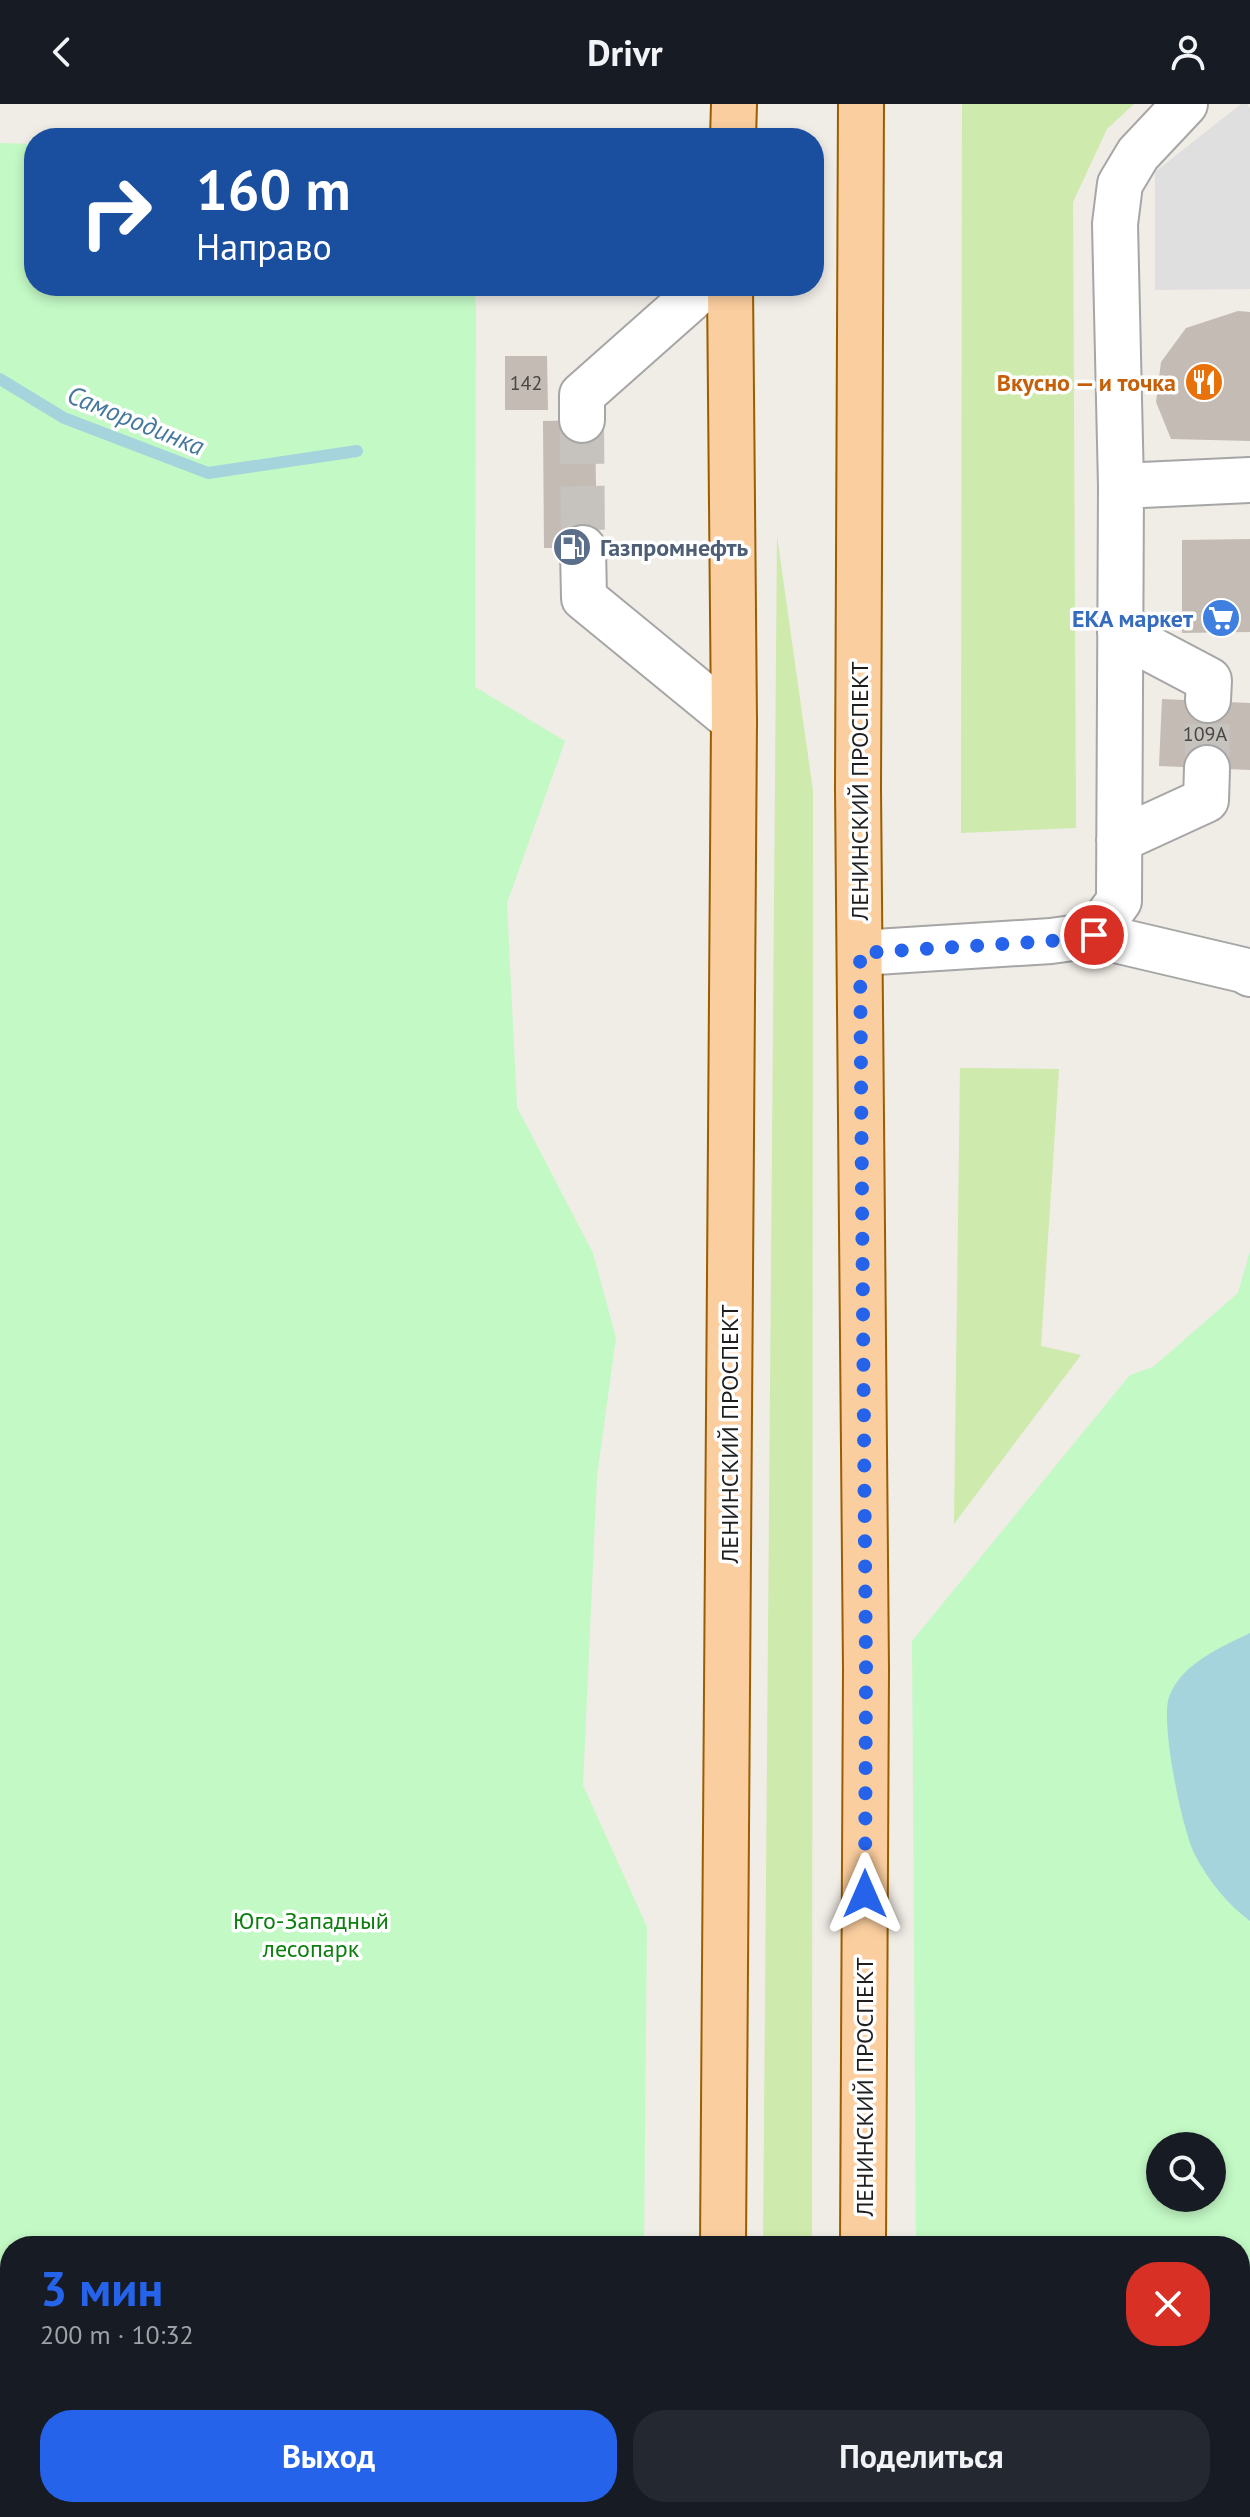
<!DOCTYPE html>
<html lang="ru">
<head>
<meta charset="utf-8">
<style>
  :root { --surface:#171b24; --page:#242831; --text:#f1f3f6; --muted:#9ea1a6; --accent:#2563eb }
  body { margin:0; font-family:"PT Sans",sans-serif; background:var(--page); color:var(--text); height:100vh; display:flex; flex-direction:column; font-size:30px; white-space:nowrap }
  * { box-sizing:border-box; margin:0 }
  p { font-size:26px; color:var(--muted) }
  .icon { flex:none; width:44px; height:44px; fill:none; stroke:currentColor; stroke-width:2; stroke-linecap:round; stroke-linejoin:round }
  .map { position:relative; flex:1; overflow:hidden }
  .panel { position:absolute; left:0px; top:2132px; width:1250px; height:282px; display:flex; flex-direction:column; background:var(--surface); border-radius:32px 32px 0 0; box-shadow:0 4px 12px #0003 }
  .panel>* { flex:none }
  .hud { position:absolute; left:24px; top:24px; width:800px; height:168px; border-radius:32px; box-shadow:0 4px 12px #0003; background:#1a4fa0; color:#fff; overflow:hidden }
  .buttons { position:absolute; left:1146px; top:2028px; display:grid; gap:16px }
  .buttons a { display:grid; place-items:center; width:80px; height:80px; border-radius:50%; background:var(--surface); box-shadow:0 4px 12px #0003; font-size:40px }
  .pin { position:absolute; display:grid; place-items:center; width:68px; height:68px; color:#fff; margin:-34px; border:4px solid #fff; border-radius:50%; box-shadow:0 2px 8px #0007 }
  .me { position:absolute; width:88px; margin:-44px; rotate:0deg; stroke-linejoin:round; filter:drop-shadow(0 0 6px #0008) }
  .turn { display:flex; align-items:center; gap:28px; height:168px; padding:0 40px; font-size:36px }
  .turn .icon { width:104px; height:104px; stroke-width:2.5 }
  .turn b { display:block; font-size:56px; line-height:68px }
  .round { display:grid; place-items:center; flex:none; width:84px; height:84px; border-radius:32px; background:var(--page) }
  .head { display:flex; align-items:center; justify-content:space-between; height:136px; padding:0 40px }
  h1 { font-size:48px; font-weight:800; line-height:60px; color:var(--accent) }
  .action { display:flex; gap:16px; margin-top:auto; padding:16px 40px }
  .action a { flex:1; height:92px; border-radius:32px; background:var(--accent); color:#fff; font-size:32px; font-weight:800; line-height:92px; text-align:center }
  .action a+a { background:var(--page); color:var(--text) }
  header { display:flex; justify-content:space-between; align-items:center; height:104px; padding:0 40px; background:var(--surface); font-size:36px; font-weight:800 }
  .map>svg:first-child { display:block }
  .grass { fill:#ceeaac }
  .park { fill:#c3f9c5; fill-rule:evenodd }
  .parking { fill:#dfdfdf }
  .water { fill:#a6d4dd }
  .lines { fill:none; stroke-linecap:round; stroke-linejoin:round }
  .stream { stroke:#a6d4dd; stroke-width:12 }
  .building { fill:#c5bbb5 }
  .minor-tunnel { stroke:#c6c3be; stroke-width:44; stroke-dasharray:44 22; stroke-linecap:butt }
  .minor-casing { stroke:#a6a6a6; stroke-width:48 }
  .major-casing { stroke:#9a5e01; stroke-width:48 }
  .minor { stroke:#fff; stroke-width:44 }
  .major { stroke:#fbce9f; stroke-width:44 }
  .route { stroke:#2563eb; stroke-width:14; stroke-dasharray:0 25.2 }
  .labels { text-anchor:middle; dominant-baseline:central; stroke-width:7; stroke-linejoin:round; paint-order:stroke }
  .number-label { font-size:20px; fill:#484644 }
  .food-label { font-size:24px; font-weight:bold; fill:#c56008; stroke:#fff; text-anchor:end }
  .service-label { font-size:24px; font-weight:bold; fill:#4e5e75; stroke:#fff; text-anchor:start }
  .shop-label { font-size:24px; font-weight:bold; fill:#366cbe; stroke:#fff; text-anchor:end }
  .street-label { font-size:24px; fill:#1f1f1f; stroke:#fff }
  .park-label { font-size:24px; fill:#0c7f0f; stroke:#fff }
  .water-label { font-size:26px; font-style:italic; fill:#46789f; stroke:#fff }
</style>
</head>
<body>
<header><svg class="icon" aria-label="back" viewBox="0 0 24 24"><path d="M15 5l-7 7 7 7"/></svg>Drivr<svg class="icon" aria-label="person" viewBox="0 0 24 24"><circle cx="12" cy="8" r="4"/><path d="M4 21q1-7 8-7t8 7"/></svg></header>
<div class="map">
<svg width="1250" height="2413" viewBox="0 0 1250 2413">
  <rect width="100%" height="100%" fill="#f0ece6"/>
  <!-- grass -->
  <path class="grass" d="M962 0H1134L1107 25 1073 98 1076 724 961 729Z
    M777 432 813 687 812 2142H763Z
    M960 964 1059 965 1041 1242 1081 1251 954 1420Z"/>
  <!-- park -->
  <path class="park" d="M0 39 34 40V182H473L476 201 475 583 565 637 507 799 517 1003 593 1149 616 1234 597 1372 583 1681 647 1823 644 2142H10V2404H641V2413H0Z
    M1250 1147V2413H916V2404H1240V2142H916L912 1537 1130 1271 1153 1263 1238 1189ZM1160 2042H1212V2094H1160Z"/>
  <!-- parking -->
  <path class="parking" d="M1241 0H1247L1250 4V185L1155 186V68Z"/>
  <!-- water -->
  <path class="water" d="M1250 1529V1817C1227 1800 1208 1776 1195 1751 1182 1726 1160 1618 1169 1593 1181 1560 1221 1543 1250 1529Z"/>
  <g class="lines">
    <!-- stream -->
    <path class="stream" d="M0 275 64 314 208 369 357 347"/>
  </g>
  <!-- building -->
  <path class="building" d="M1238 207 1250 208V337L1171 335 1156 298 1161 258 1186 224Z
    M505 252H547L548 306H505Z
    M595 316 597 444H544L543 317Z
    M1250 435V528L1182 529V436Z
    M1162 595 1250 599V666L1159 662Z"/>
  <g class="lines">
    <!-- minor-tunnel -->
    <path class="minor-tunnel" d="M582 316 583 444
      M1207 664 1208 596"/>
    <!-- minor casing -->
    <g class="minor-casing">
      <path id="minor" d="M582 316V291L705 182
        M1121 382 1250 376
        M583 444 584 494 734 617
        M1120 529 1209 576 1208 596
        M1119 736 1206 696 1207 664
        M1094 831 1119 797 1121 382 1115 120 1120 80 1138 50 1185 0
        M860 849 1051 837 1094 831 1243 866 1250 870"/>
    </g>
    <!-- major casing -->
    <g class="major-casing">
      <path id="major" d="M861 0 858 684 866 1566 863 2142
        M733 34 734 0
        M723 2142 734 617 730 182
        M721 2413V2404
        M861 2413V2404"/>
    </g>
    <!-- minor -->
    <use href="#minor" class="minor"/>
    <!-- major -->
    <use href="#major" class="major"/>
  </g>
  <g class="lines">
    <!-- route -->
    <path class="route" d="M865 1790 866 1566 860 849 1051 837 1094 831"/>
  </g>
  <!-- icons -->
  <defs>
    <g id="restaurant-disc" transform="scale(2)"><circle r="9.5" fill="#e8710a" stroke="#fff"/><path d="M-5-6h1v4h1v-4h1v4h1v-4h1v5L-1.5 .5V6h-2V.5L-5-1ZM5-6V6H3V1.5H1.5Q1.5-4 5-6Z" fill="#fff"/></g>
    <g id="fuel-disc" transform="scale(2)"><circle r="9.5" fill="#5c6f8a" stroke="#fff"/><path d="M-5.5-6h7V0h2V4h1.3V-2.5L3-4.5l.8-.8L6-3V5H2.5V1h-1V6h-7ZM-4.2-4.7v3.2H.2V-4.7Z" fill="#fff"/></g>
    <g id="supermarket-disc" transform="scale(2)"><circle r="9.5" fill="#3f7fe0" stroke="#fff"/><path d="M-6-5.5h2.5l.6 2H6L4.5 2H-2.5L-4.4-4H-6ZM-1.5 3.2a1.3 1.3 0 1 0 .1 0ZM3 3.2a1.3 1.3 0 1 0 .1 0Z" fill="#fff"/></g>
  </defs>
  <g fill-rule="evenodd">
    <use href="#restaurant-disc" x="1204" y="278"/>
    <use href="#fuel-disc" x="572" y="443"/>
    <use href="#supermarket-disc" x="1221" y="514"/>
  </g>
  <g class="labels">
    <!-- number labels -->
    <g class="number-label">
      <text x="526" y="279">142</text>
      <text x="1205" y="630">109А</text>
    </g>
    <!-- food labels -->
    <g class="food-label">
      <text x="1176" y="278">Вкусно — и точка</text>
    </g>
    <!-- service labels -->
    <g class="service-label">
      <text x="600" y="443">Газпромнефть</text>
    </g>
    <!-- shop labels -->
    <g class="shop-label">
      <text x="1193" y="514">ЕКА маркет</text>
    </g>
    <!-- street labels -->
    <g class="street-label">
      <text transform="translate(859 687) rotate(-90)">ЛЕНИНСКИЙ ПРОСПЕКТ</text>
      <text transform="translate(729 1330) rotate(-90)">ЛЕНИНСКИЙ ПРОСПЕКТ</text>
      <text transform="translate(864 1983) rotate(-90)">ЛЕНИНСКИЙ ПРОСПЕКТ</text>
    </g>
    <!-- park labels -->
    <g class="park-label">
      <text x="311" y="1816">Юго-Западный<tspan x="311" dy="28">лесопарк</tspan></text>
    </g>
    <!-- water labels -->
    <g class="water-label">
      <text transform="translate(136 316) rotate(22)">Самородинка</text>
    </g>
  </g>
</svg>
<div class="buttons">
<a><svg class="icon" aria-label="search" viewBox="0 0 24 24"><circle cx="10" cy="10" r="6"/><path d="M15 15l6 6"/></svg></a>
</div>
<div class="pin" style="left:1094px;top:831px;background:#d93025"><svg class="icon" aria-label="arrive" viewBox="0 0 24 24"><path d="M6 21V4h12l-3 4 3 4H6"/></svg></div>
<svg class="me" style="left:865px;top:1790px" viewBox="-20 -20 40 40"><path d="M0-17L14 15 0 8-14 15z" fill="#2563eb" stroke="#fff" stroke-width="4"/></svg>
<div class="hud">
<div class="turn"><svg class="icon" aria-label="right" viewBox="0 0 24 24"><path d="M7 20v-9h11M14 6l5 5-5 5"/></svg><div><b>160 m</b>Направо</div></div>
</div>
<section class="panel">
<div class="head"><div><h1>3 мин</h1><p>200 m · 10:32</p></div><a class="round" style="background:#d93025;color:#fff"><svg class="icon" aria-label="close" viewBox="0 0 24 24"><path d="M6 6l12 12M18 6L6 18"/></svg></a></div>
<div class="action"><a>Выход</a><a>Поделиться</a></div>
</section>
</div>
</body>
</html>
